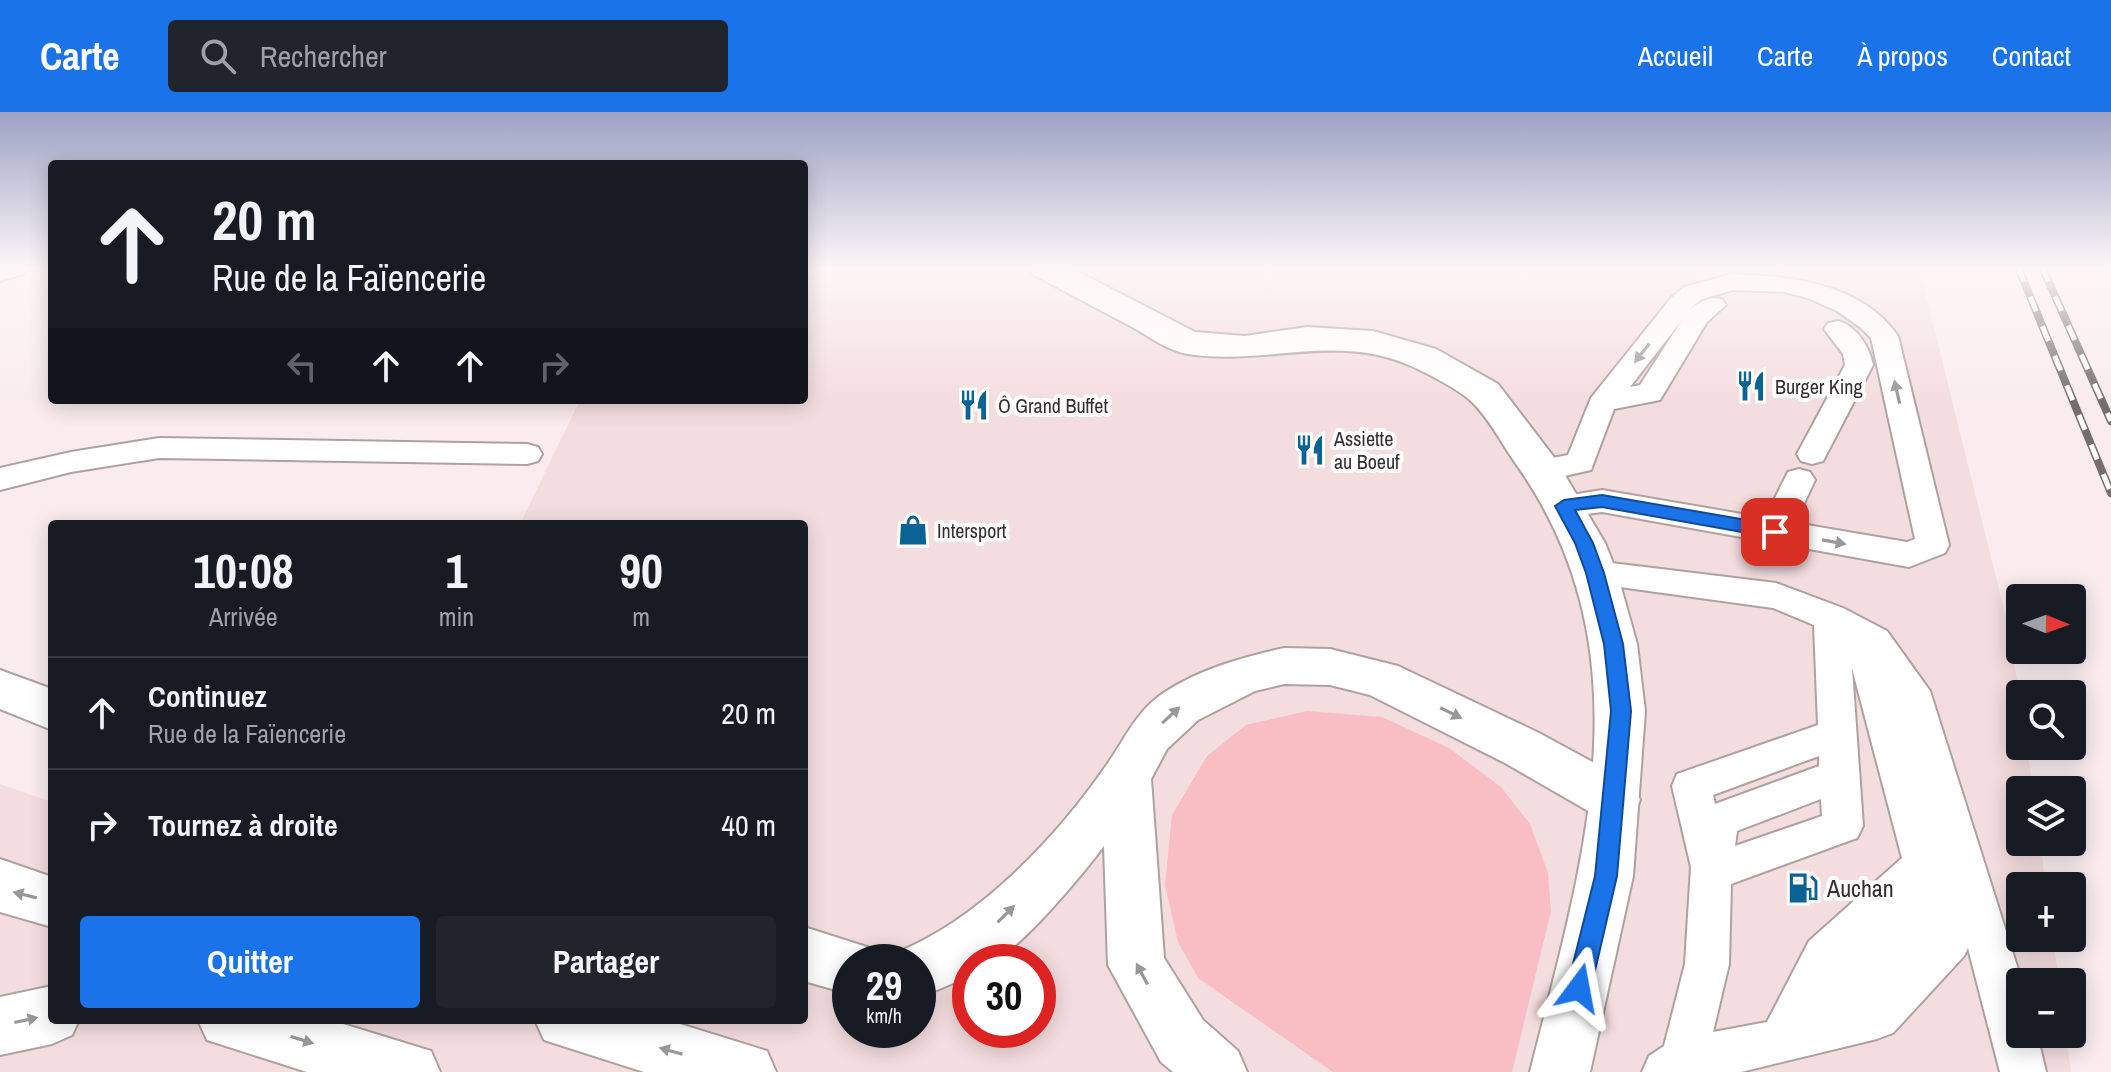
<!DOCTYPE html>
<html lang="fr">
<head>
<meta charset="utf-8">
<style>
  :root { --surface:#171b24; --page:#20242c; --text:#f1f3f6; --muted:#9ea1a6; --line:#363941; --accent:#1a73e8 }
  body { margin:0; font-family:"Archivo Narrow",sans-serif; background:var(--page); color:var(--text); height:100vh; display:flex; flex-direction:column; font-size:30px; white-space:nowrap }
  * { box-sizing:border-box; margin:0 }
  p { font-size:26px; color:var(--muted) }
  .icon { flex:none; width:44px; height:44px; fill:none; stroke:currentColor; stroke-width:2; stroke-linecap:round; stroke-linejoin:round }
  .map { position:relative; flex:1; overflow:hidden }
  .sheet { position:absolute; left:48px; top:408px; width:760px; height:504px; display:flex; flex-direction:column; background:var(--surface); border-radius:8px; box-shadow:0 4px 20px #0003 }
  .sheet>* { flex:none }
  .top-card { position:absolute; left:48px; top:48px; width:760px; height:244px; border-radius:8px; box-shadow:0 4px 20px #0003; background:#171b24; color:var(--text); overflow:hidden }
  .needle { width:52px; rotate:91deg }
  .controls { position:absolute; left:2006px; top:472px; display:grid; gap:16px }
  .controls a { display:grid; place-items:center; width:80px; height:80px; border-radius:8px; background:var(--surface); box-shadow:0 4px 20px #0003; font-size:40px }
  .speed { position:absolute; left:832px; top:832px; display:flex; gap:16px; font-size:40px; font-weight:700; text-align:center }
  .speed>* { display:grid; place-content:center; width:104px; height:104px; border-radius:50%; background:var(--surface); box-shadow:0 4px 20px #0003; line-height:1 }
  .speed small { font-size:20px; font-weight:400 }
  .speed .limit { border:12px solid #d22; background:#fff; color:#111 }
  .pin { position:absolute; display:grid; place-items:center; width:68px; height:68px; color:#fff; margin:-34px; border-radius:16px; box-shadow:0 4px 12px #0006 }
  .me { position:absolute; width:88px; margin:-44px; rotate:13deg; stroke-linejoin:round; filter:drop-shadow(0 0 6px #0008) }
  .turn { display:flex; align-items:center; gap:28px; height:168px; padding:0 32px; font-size:36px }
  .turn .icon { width:104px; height:104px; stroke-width:2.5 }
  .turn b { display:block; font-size:56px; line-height:68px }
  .lanes { display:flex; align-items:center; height:76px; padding:0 32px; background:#0003; justify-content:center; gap:40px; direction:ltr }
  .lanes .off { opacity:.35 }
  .eta { display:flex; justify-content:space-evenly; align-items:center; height:136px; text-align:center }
  .eta b { font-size:48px; font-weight:700; line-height:56px }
  .button { display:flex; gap:16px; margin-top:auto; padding:16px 32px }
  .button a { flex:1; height:92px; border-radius:8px; background:var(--accent); color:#fff; font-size:32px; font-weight:700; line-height:92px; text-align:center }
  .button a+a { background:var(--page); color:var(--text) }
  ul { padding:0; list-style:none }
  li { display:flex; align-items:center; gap:24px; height:112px; padding:0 32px; border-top:2px solid var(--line) }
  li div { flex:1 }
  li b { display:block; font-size:30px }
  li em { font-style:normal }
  header { display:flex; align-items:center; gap:48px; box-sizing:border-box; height:112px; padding:0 40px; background:var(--accent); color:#fff }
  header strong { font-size:38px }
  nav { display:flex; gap:44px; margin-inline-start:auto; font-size:28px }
  .search { width:560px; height:72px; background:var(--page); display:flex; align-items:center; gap:20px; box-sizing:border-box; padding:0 28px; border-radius:8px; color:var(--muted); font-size:30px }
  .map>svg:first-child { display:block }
  .built { fill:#f4dddf; fill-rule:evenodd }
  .green { fill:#f8bec4 }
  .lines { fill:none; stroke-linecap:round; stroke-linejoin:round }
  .service-casing { stroke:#aea1a2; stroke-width:4 }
  .minor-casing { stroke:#aea1a2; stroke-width:4 }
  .primary-casing { stroke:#aea1a2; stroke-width:4 }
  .service { fill:#fff; fill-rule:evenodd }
  .minor { fill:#fff; fill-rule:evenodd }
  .primary { fill:#fff; fill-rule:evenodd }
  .rail-casing { stroke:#756d6e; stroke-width:8 }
  .rail { stroke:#fdfdfd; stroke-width:5; stroke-dasharray:16; stroke-linecap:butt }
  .oneway { fill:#9a9798 }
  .route { fill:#1a73e8; stroke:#114b97; stroke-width:2 }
  .labels { text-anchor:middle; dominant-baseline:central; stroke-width:8; stroke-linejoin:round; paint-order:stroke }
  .poi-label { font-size:20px; fill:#342f30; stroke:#fdfdfd; text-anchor:start }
  .near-poi-label { font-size:24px; fill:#342f30; stroke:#fdfdfd; text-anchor:start }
</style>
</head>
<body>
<header>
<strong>Carte</strong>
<div class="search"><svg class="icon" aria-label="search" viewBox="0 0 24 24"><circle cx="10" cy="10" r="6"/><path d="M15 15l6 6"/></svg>Rechercher</div>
<nav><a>Accueil</a><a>Carte</a><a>À propos</a><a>Contact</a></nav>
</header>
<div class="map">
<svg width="2111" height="960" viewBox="0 0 2111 960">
  <rect width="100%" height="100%" fill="#faecee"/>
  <!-- built -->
  <path class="built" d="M804 155H1919L2006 506 2020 585V634H2027L2033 678H2020V730H2040L2046 774H2020V826H2053L2059 870H2020V922H2066L2071 960H0V672L52 690V908H804V412H520L580 288H804ZM850 850H918V918H850ZM970 850H1038V918H970Z"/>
  <!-- green -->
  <path class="green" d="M1307 599 1382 605 1449 636 1501 675 1530 712 1548 761 1551 799 1512 960H1333L1198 866 1178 830 1165 773 1172 703 1207 644 1246 613Z"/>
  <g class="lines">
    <!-- service casing -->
    <g class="service-casing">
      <path id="service" d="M1732 162C1790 164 1862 171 1898 224L1949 433 1945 441 1909 455 1602 400 1564 405 1553 402 1548 394 1553 386 1602 378 1765 406 1788 360 1799 357 1810 360 1815 368 1795 411 1907 430 1915 427 1871 226 1861 216 1837 199 1808 186 1784 180 1733 178 1702 187 1689 198C1701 189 1708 184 1722 187L1726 193 1707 210 1660 288 1614 297 1591 358 1542 369 1531 366 1527 358 1531 350 1568 343 1591 286 1671 186 1684 175ZM1682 208 1640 273 1630 275Z
        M1838 209C1856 213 1870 236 1873 253L1823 349 1812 352 1801 349 1797 342 1845 253 1843 242 1824 217 1828 211Z
        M159 326 527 332 538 335 542 342 538 349 527 352 159 346 71 360 0 378V356L71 340Z
        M1595 449 1776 471 1843 496 1887 519 1930 579 2022 870 2020 922H2037L2046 960H2000L1968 836 1964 844 1893 921 1877 927 1741 960H1642L1649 944 1664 934 1685 852 1691 755 1672 674 1677 662 1818 613 1814 513 1773 496 1583 470 1578 461 1583 452ZM1852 556 1902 746 1809 829 1767 910 1713 920 1729 852 1731 772 1857 726 1863 714ZM1819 644V654L1715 692 1713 683ZM1821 687 1822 704 1735 734 1737 719Z"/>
    </g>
    <!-- minor casing -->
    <g class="minor-casing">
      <path id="minor" d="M0 155H28L23 162 0 169Z
        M1027 155H1069L1195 220 1245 224 1307 215 1373 219 1436 237 1498 272 1556 348 1605 431 1617 461 1637 532 1645 599 1633 764 1590 960H1530C1582 752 1652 541 1514 349 1501 330 1488 305 1472 290 1460 278 1425 260 1409 253 1334 221 1264 254 1188 242 1169 239 1151 226 1134 216 1100 198 1066 180 1032 162Z
        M0 558 52 577V618L0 597Z
        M804 815 870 836 876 850H850V882L804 869Z"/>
    </g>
    <!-- primary casing -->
    <g class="primary-casing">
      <path id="primary" d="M1284 536 1330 537 1398 554 1539 621 1633 672 1640 688 1633 704 1615 710 1597 704 1505 651 1370 583 1330 573 1284 572 1255 579 1198 608 1167 637 1151 667 1164 846 1203 908 1238 939 1247 960H1173L1161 950 1108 853 1104 734C1082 763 1025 832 995 848 988 851 978 850 970 850V864L918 886V850H894L898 840C981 806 1058 724 1108 651 1126 625 1137 598 1165 580 1200 557 1243 545 1284 536Z
        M0 747 52 765V815L0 800Z
        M52 874V908H79L72 923 52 932 0 943V885Z
        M198 908H330L431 939 440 960H307L207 928Z
        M535 908H667L767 939 776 960H644L544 928Z"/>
    </g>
    <!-- service -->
    <use href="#service" class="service"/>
    <!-- minor -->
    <use href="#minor" class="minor"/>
    <!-- primary -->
    <use href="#primary" class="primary"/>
    <!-- rail casing -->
    <g class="rail-casing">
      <path id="rail" d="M2018 155 2111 381
        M2042 155 2111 309"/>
    </g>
    <!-- rail -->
    <use href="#rail" class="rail"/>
  </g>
  <!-- one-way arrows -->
  <defs><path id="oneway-solid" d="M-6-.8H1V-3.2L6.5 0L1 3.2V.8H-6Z" transform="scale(2)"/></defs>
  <g class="oneway">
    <use href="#oneway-solid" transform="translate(1642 241) rotate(128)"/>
    <use href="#oneway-solid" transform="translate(1897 280) rotate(-103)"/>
    <use href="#oneway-solid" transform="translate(1834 430) rotate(10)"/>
    <use href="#oneway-solid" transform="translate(1451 601) rotate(26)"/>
    <use href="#oneway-solid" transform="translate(1171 603) rotate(-43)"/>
    <use href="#oneway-solid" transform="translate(25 783) rotate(-166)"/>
    <use href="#oneway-solid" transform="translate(1006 802) rotate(-45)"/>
    <use href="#oneway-solid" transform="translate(1142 862) rotate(-118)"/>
    <use href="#oneway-solid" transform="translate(26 908) rotate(-12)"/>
    <use href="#oneway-solid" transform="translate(302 928) rotate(17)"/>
    <use href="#oneway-solid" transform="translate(671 939) rotate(-164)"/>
  </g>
  <!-- sky -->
  <linearGradient id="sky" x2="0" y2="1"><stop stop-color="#9ca2c5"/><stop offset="0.54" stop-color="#fdf6f7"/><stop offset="1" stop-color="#fdf6f7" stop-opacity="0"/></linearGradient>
  <rect width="2111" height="289" fill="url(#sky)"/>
  <!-- route -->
  <path class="route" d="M1602 383 1775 413 1783 420 1775 426 1602 395 1575 398 1593 431 1604 461 1623 532 1631 599 1617 764 1591 876 1587 884 1579 887 1571 884 1567 876 1595 764 1611 599 1604 532 1586 461 1575 431 1555 394 1564 388Z"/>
  <!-- icons -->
  <defs>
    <g id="restaurant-bare" transform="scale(2.4)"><path d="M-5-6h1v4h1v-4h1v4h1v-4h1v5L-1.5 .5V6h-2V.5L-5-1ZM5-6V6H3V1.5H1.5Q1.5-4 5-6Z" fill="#0a6394" stroke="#fdfdfd" stroke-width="2.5" paint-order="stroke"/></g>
    <g id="shop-bare" transform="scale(2.4)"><path d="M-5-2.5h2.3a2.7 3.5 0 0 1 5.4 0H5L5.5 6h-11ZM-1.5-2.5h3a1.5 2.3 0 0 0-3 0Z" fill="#0a6394" stroke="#fdfdfd" stroke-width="2.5" paint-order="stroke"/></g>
    <g id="fuel-bare" transform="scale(2.4)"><path d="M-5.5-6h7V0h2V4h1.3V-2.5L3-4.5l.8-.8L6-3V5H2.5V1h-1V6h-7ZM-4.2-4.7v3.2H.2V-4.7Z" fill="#0a6394" stroke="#fdfdfd" stroke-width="2.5" paint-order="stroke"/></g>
  </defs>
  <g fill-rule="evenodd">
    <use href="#restaurant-bare" x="1751" y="274"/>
    <use href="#restaurant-bare" x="974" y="293"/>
    <use href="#restaurant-bare" x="1310" y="338"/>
    <use href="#shop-bare" x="913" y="418"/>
    <use href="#fuel-bare" x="1803" y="776"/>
  </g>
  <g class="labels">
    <!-- poi labels -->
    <g class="poi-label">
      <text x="1775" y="274">Burger King</text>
      <text x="998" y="293">Ô Grand Buffet</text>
      <text x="1334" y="326">Assiette<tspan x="1334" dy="23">au Boeuf</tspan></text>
      <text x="937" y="418">Intersport</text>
    </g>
    <!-- near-poi labels -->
    <g class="near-poi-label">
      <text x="1827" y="776">Auchan</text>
    </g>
  </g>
</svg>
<div class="controls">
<a><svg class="needle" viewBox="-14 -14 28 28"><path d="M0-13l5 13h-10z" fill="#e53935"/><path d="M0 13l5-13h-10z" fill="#9ea1a6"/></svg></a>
<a><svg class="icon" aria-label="search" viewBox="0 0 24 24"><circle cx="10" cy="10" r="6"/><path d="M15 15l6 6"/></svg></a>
<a><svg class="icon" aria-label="layers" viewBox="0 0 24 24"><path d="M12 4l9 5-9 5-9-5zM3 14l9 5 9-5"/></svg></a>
<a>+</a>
<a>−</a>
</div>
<div class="speed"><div>29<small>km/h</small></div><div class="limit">30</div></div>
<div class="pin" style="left:1775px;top:420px;background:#d93025"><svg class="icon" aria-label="arrive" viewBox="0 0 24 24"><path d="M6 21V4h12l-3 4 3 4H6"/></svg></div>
<svg class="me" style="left:1579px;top:876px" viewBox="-20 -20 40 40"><path d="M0-17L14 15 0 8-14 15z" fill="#1a73e8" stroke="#fff" stroke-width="4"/></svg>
<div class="top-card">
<div class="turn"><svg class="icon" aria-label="ahead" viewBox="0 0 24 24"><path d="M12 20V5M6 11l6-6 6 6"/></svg><div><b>20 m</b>Rue de la Faïencerie</div></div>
<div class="lanes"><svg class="icon off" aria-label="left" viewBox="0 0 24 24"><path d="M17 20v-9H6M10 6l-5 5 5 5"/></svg><svg class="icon" aria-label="ahead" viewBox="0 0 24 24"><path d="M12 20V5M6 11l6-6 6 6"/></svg><svg class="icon" aria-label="ahead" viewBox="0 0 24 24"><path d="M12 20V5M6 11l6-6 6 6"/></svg><svg class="icon off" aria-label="right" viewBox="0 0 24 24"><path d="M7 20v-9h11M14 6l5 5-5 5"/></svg></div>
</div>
<section class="sheet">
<div class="eta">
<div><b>10:08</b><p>Arrivée</p></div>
<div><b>1</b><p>min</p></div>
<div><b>90</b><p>m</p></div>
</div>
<ul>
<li><svg class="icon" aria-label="ahead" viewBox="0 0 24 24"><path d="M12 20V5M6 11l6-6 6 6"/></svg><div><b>Continuez</b><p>Rue de la Faïencerie</p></div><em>20 m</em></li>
<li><svg class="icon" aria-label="right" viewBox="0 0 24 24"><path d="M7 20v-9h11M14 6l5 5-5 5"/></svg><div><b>Tournez à droite</b></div><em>40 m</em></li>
</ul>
<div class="button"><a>Quitter</a><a>Partager</a></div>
</section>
</div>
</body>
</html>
